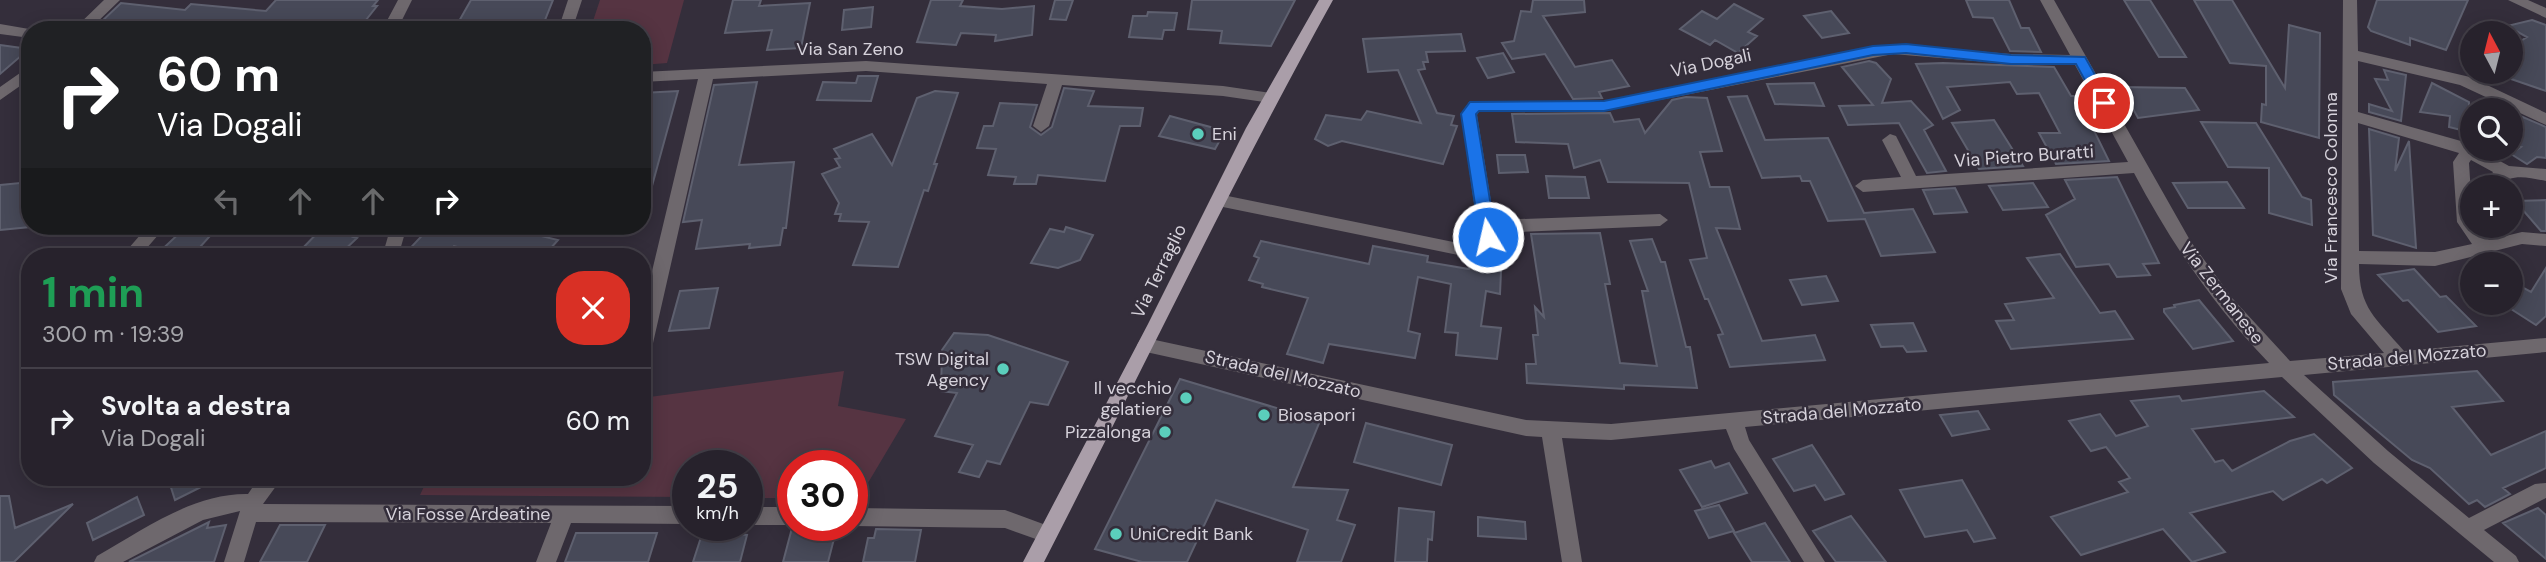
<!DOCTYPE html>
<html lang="it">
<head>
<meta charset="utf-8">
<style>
  :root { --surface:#27222c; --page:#332f38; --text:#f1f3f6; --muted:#a4a4a9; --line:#433f48 }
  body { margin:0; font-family:"DM Sans",sans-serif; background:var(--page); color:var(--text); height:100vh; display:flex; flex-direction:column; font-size:26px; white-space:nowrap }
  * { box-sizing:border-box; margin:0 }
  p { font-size:23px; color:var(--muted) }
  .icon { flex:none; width:38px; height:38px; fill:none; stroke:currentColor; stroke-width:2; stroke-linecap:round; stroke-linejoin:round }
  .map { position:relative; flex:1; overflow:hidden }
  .details { position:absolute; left:21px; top:248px; width:630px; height:238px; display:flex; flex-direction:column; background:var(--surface); border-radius:28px; box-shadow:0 4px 18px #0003,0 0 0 2px var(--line) }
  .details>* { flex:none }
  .hud { position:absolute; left:21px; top:21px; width:630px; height:214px; border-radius:28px; box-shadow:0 4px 18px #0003,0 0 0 2px var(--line); background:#202124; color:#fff; overflow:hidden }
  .needle { width:46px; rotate:353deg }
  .fabs { position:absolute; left:2460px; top:21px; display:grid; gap:14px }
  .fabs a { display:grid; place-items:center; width:63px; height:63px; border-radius:50%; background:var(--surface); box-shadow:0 4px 18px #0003,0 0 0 2px var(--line); font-size:35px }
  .speed { position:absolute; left:672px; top:450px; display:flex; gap:14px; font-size:35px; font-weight:700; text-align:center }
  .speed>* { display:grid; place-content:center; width:91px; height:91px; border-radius:50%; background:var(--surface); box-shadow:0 4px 18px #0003,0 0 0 2px var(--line); line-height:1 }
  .speed small { font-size:18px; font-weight:400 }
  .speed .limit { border:10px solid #d22; background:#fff; color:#111 }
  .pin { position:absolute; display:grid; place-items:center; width:60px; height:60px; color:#fff; margin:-30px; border:4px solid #fff; border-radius:50%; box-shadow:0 2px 7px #0007 }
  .me { position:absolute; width:77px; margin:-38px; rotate:351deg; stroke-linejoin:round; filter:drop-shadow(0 0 5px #0008) }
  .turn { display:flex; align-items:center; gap:24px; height:147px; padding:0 21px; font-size:32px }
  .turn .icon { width:91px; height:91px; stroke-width:2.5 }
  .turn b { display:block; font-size:49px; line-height:60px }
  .lanes { display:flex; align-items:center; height:66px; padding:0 21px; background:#0003; justify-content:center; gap:35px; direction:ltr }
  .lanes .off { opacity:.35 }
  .round { display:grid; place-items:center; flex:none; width:74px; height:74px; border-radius:28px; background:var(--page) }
  .summary { display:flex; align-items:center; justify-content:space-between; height:119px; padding:0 21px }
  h1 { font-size:42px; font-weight:700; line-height:52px; color:#1e9e55 }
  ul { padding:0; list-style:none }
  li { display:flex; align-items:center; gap:21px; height:105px; padding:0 21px; border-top:2px solid var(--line) }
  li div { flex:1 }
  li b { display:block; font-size:26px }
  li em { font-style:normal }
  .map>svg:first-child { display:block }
  .green { fill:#563442 }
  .building { fill:#474958; stroke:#5e606f; stroke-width:2 }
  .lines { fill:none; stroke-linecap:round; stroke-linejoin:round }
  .minor { fill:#6e686d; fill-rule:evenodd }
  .major { fill:#aa9ea9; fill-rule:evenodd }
  .route { fill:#1a73e8; stroke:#114b97; stroke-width:2 }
  .poi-dot { fill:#5bcebc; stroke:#342e3b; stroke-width:2.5 }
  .labels { text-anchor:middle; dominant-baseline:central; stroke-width:5; stroke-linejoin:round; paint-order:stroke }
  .street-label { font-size:18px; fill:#d6d2db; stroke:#342e3b }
  .poi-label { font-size:18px; fill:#d6d2db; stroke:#342e3b; text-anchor:start }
</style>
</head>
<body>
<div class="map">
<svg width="2546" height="562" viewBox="0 0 2546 562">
  <rect width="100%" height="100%" fill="#342e3b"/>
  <!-- green -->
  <path class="green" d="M600 0H684L667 63 642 65V30H590Z
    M844 371 838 406 906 419 859 498H852V466H793V498H747V466H688V497L420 495 428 478H642V398Z"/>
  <!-- building -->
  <path class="building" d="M276 0H378L373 6H377L358 30H160L100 23 121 3 185 10 191 4 266 11Z
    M471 0H553L541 30H454Z
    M733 0H761L759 6 810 3 801 48 767 50 772 30 725 33Z
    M931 0H963L960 6 1002 9 1034 6 1032 35 995 41 996 35 961 33 956 45 917 42Z
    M1055 0H1073L1066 20 1050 19Z
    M1192 0H1295L1271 46 1220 43 1222 31 1188 29Z
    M1533 0H1584L1585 12 1543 16 1575 67 1612 60 1629 86 1599 92 1602 98 1573 99 1545 54 1512 59 1502 43 1514 41 1521 11 1531 12Z
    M1966 0H2009L2021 28H2029L2041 52 2010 51 1993 18 1973 17Z
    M2124 0H2150L2186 57H2159Z
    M2194 0H2232L2285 88 2289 25 2320 33 2319 138 2261 122 2262 104 2266 105V66L2230 63Z
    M2377 0H2468L2446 50 2410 38V45L2371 31 2368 27Z
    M1734 4 1763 19 1748 32 1757 36 1738 53 1715 40 1710 45 1680 29 1702 11 1717 19Z
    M873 7 871 27 842 30 844 10Z
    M1831 11 1849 33 1822 38 1804 16Z
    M1148 12 1177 13 1174 30H1164L1162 39 1129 37 1133 16H1147Z
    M2532 20 2546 25V91L2511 79V47L2527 37 2507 26Z
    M1461 34 1465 51 1426 52 1428 62H1423L1425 69 1418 70 1437 113 1454 116 1451 125 1457 126 1443 164 1342 141 1328 146 1315 139 1326 115 1361 120 1367 111 1421 123 1398 70 1368 72 1363 39Z
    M0 45 29 49 0 74Z
    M1503 53 1514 72 1488 78 1477 58Z
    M1869 61 1876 63 1891 79 1882 103 1911 101 1933 125 1924 130 1946 171 1927 173 1899 123 1848 125 1839 106 1873 105 1842 67Z
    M1943 63 2054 67 2071 96H2077L2109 161 2056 164 2039 133H2060L2039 93 2017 94 2010 82 1947 87 1960 110 1943 119 1916 64Z
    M2384 70 2406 75 2401 121 2369 112V104L2392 111 2375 79 2388 80Z
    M858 76H878L871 101 817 100 823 82 856 83Z
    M757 82 739 165 794 162 786 228H783L780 245 749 248 750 244 696 249 702 220 683 222 714 85Z
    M1814 83 1824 106 1775 104 1767 84Z
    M2432 83 2469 102V132L2449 127 2450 116 2420 112Z
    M2121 87 2185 88 2199 110 2138 118Z
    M1064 88 1094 91 1088 106 1143 108 1140 126H1120L1105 181 1038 175 1036 184H1014L1016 177 988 175 996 149 977 148 984 126H993L1000 103 1037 105 1030 127 1041 135 1052 127Z
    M678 91 649 197 642 196V93Z
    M935 91 958 93 934 164H937L928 191 924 190 898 267 853 265 869 222 839 221 841 214H835L839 203 822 174 840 167 835 159 840 158 834 149 872 134 892 165 917 98Z
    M1747 96 1765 140 1828 138 1864 213 1913 209 1935 252 1881 256 1865 219 1828 221 1810 181H1802L1800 176 1762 178 1728 97Z
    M1686 97 1707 98 1722 151 1700 152 1710 187H1729L1740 229 1716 228 1762 341 1815 335 1825 360 1730 367 1718 335 1723 334 1708 299H1705L1690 260 1707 258 1689 183 1608 182 1600 160 1574 168 1568 144 1516 142 1512 114 1610 113 1614 122 1639 119 1645 133 1672 100Z
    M2511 112 2546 127V158L2537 157 2527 164 2511 154 2521 147 2511 145Z
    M1170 116 1225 131 1215 149 1159 136Z
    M1994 120 2006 139 2023 166 1979 169 1952 123Z
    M2201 122 2256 123 2302 197 2311 200 2312 225 2269 213V168L2228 167Z
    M2369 129 2399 138 2395 171 2409 141 2416 248 2373 235Z
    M1497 155H1525L1528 172 1499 173Z
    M1546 176 1585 177 1589 198H1549Z
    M2117 177 2159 263 2143 264 2150 275 2117 277 2109 264 2076 267 2046 215 2075 199 2065 180Z
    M30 182V227L0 230V185Z
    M2227 182 2244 208H2188L2173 183Z
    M2033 183 2048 207 2003 210 1989 186Z
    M1955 188 1967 212 1934 214 1923 190Z
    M2546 200V231H2541L2515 201Z
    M187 226H219L191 257H154Z
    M324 226H356L353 230 359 231 353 237 357 238 337 257H306L309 253 300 251Z
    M431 226H500L558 240 543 257H497L454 246 444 257H402Z
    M1066 227 1093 235 1080 260 1058 268 1031 263 1050 229 1064 232Z
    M1600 233 1610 284H1605L1620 363 1657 366 1642 291H1648L1630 241 1652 239 1661 262H1665L1686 347H1690L1697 388 1624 385V389L1527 383 1526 364H1536L1533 335H1538L1535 307 1544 317 1531 234Z
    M1261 241 1369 264 1373 246 1428 256 1427 262 1469 269 1471 262 1488 255 1501 271 1500 294 1486 291 1481 326 1501 328 1497 359 1456 355 1458 333 1445 332 1451 284 1418 277 1408 331 1420 334 1415 358 1329 344 1323 363 1287 354 1308 298 1262 287 1263 284 1249 280 1259 258 1254 256Z
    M2060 254 2100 313 2115 311 2133 339 2011 349 1996 321 2014 320 2005 304 2054 298 2027 258Z
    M2546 268V316L2536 325 2511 309V293L2520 286 2531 292Z
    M2414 269 2440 297 2446 296 2476 326 2438 332 2408 300 2403 301 2378 275Z
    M1826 276 1838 301 1802 305 1790 280Z
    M718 288 709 328 669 331 680 291Z
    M2199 300 2233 341 2193 349 2164 312V309L2175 307 2174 305Z
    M1913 323 1926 351 1907 352 1903 346 1881 347 1871 325Z
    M954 333 988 335 1068 362 1048 405 1030 402 1000 464 987 461 979 477 959 472 973 445 935 436 957 393 941 391 942 350Z
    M2477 371 2503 401 2452 407 2491 455 2546 431V468L2503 488 2510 494 2485 507 2477 500 2469 504 2430 468 2412 460 2334 395 2333 382Z
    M1180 379 1320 421 1293 487 1348 490 1337 520 1355 525 1341 562H1297L1308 530 1216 500 1187 562H1142L1095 549Z
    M2264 391 2294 417 2192 429 2215 462 2223 460 2232 471 2290 441 2314 434 2352 468 2327 483 2322 479 2283 500 2273 491 2190 513 2225 552 2192 562 2163 529 2081 555 2051 517 2128 492 2119 482 2130 478 2106 447 2091 451 2069 421 2100 414 2116 436 2148 426 2131 401 2179 396 2182 401Z
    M1978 411 1989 429 1952 436 1940 415Z
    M1366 423 1452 445 1441 485 1354 462Z
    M1812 445 1844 494 1825 500 1815 485 1794 491 1773 459Z
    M1711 461 1715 468 1729 463 1747 493 1702 507 1680 470Z
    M168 478H219L175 500Z
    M1962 480 1995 538 1974 542 1967 530 1925 537 1900 490Z
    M0 496H9L15 528 73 504 14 562H0Z
    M137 497 144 515 93 540 87 523Z
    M1719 505 1734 531 1709 538 1695 511Z
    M1399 508 1434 512 1432 540 1428 539 1427 562H1395Z
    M2538 508 2546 515V559L2503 523Z
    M1851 516 1886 562H1836L1813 531Z
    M1478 517 1525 522 1526 539 1478 536Z
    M209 522 207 528 226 525 214 562H129Z
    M1765 523 1790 562H1752L1734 533Z
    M280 525H325L307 562H260Z
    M795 525 814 526 813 531H836L828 562H783L792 528Z
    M876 529 921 530 915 562H863L868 538H874Z
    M703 531 747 535 740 562H693Z
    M576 533H657L648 562H565Z"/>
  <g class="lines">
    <!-- minor -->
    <path class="minor" d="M104 0H120L89 30H73Z
      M398 0H412L397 30H382Z
      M568 0H582L572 30H558Z
      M2040 0H2054L2191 242 2233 299 2290 361 2384 353 2351 314 2341 289 2343 0H2357L2358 51 2470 77 2546 113V125L2460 85 2358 61V112L2468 143 2473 145V149H2478L2509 166 2546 169V181C2529 178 2511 172 2499 187H2483L2493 172 2471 160 2469 163 2473 226H2477L2489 240 2522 232 2546 234V246L2522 244 2435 266 2359 264C2359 309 2376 318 2404 351L2546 338V352L2304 375 2388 451 2469 518 2535 484 2546 483V498L2484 530 2516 556 2519 562H2494L2374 463 2282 377 1745 427 1749 440 1825 562H1804L1734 449 1726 429 1611 440 1562 438 1582 562H1562L1542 437 1526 436 1146 352 1140 350 1137 345 1140 340 1146 338 1526 420 1611 424 2269 363C2214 306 2171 243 2134 173L1863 192 1855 186 1863 180 1901 177 1882 140 1890 134 1896 136 1916 176 2128 162 2075 65 2011 64 1893 54 1604 111H1479L1477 115 1494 220 1660 214 1668 220 1660 226 1496 233 1490 251 1468 257 1218 206 1210 200 1218 194 1468 245 1477 242 1479 237 1461 114 1469 102 1604 101 1893 44 2011 54 2070 55ZM2358 123 2459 153 2453 162 2457 222 2472 244 2435 252 2359 251Z
      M2508 0H2528L2546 8V18Z
      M0 24 35 30H30V38L0 34Z
      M866 61 1223 86 1271 93 1279 98 1271 103 1223 96 1062 85 1049 126 1041 132 1033 126 1047 84 866 71 713 79 651 352 648 357 642 359V313L698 79 642 82V72Z
      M30 66V79L0 100V87Z
      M148 226H166L139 257H121Z
      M391 226H407L398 257H382Z
      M259 478H282L263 504 688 506V524L571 523 556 562H536L551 523 256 522 244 562H224L240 511 203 520 123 562H94L97 556C143 530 193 493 248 494Z
      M747 507H793V525H747Z
      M852 508 1005 510 1054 528 1057 534 1054 540 1047 543 1005 528 852 526Z"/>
    <!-- major -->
    <path class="major" d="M1319 0H1333C1231 184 1140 375 1044 562H1023L1148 324 1246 128Z"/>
  </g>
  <!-- route -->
  <path class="route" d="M1906 44 2011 55 2085 57 2111 103 2104 108 2099 106 2076 64H2011L1906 53 1873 55 1604 111H1479L1476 114 1496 237 1488 243 1480 237 1461 114 1470 102 1604 101 1873 46Z"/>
  <!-- markers -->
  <g class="poi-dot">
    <circle cx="1198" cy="134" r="7"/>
    <circle cx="1003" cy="369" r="7"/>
    <circle cx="1186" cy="398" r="7"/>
    <circle cx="1264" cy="415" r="7"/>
    <circle cx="1165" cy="432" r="7"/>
    <circle cx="1116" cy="534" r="7"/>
  </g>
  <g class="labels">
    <!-- street labels -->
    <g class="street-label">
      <text x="850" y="49">Via San Zeno</text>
      <text transform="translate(1711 63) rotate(-12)">Via Dogali</text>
      <text transform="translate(2024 156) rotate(-4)">Via Pietro Buratti</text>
      <text transform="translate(2331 188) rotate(-90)">Via Francesco Colonna</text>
      <text transform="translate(1159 271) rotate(-64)">Via Terraglio</text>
      <text transform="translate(2222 293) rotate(52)">Via Zermanese</text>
      <text transform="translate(2407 357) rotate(-5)">Strada del Mozzato</text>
      <text transform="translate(1283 374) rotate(13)">Strada del Mozzato</text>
      <text transform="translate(1842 411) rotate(-5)">Strada del Mozzato</text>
      <text x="468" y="514">Via Fosse Ardeatine</text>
    </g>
    <!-- poi labels -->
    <g class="poi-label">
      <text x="1212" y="134">Eni</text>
      <text x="989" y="359" text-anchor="end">TSW Digital<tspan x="989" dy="21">Agency</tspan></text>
      <text x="1172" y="388" text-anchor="end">Il vecchio<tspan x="1172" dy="21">gelatiere</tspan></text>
      <text x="1278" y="415">Biosapori</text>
      <text x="1151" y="432" text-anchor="end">Pizzalonga</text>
      <text x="1130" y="534">UniCredit Bank</text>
    </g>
  </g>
</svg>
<div class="fabs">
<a><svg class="needle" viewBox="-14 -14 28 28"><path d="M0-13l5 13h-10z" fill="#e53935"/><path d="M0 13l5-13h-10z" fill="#a4a4a9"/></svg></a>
<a><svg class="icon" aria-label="search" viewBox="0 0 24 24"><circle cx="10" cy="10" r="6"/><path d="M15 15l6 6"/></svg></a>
<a>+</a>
<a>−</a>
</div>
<div class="speed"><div>25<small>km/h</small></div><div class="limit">30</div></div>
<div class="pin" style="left:2104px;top:103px;background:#d93025"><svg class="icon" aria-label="arrive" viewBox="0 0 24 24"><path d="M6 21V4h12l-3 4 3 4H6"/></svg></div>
<svg class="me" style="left:1488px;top:237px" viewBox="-20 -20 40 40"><circle r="17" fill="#1a73e8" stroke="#fff" stroke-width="3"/><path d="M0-11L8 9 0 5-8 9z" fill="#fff"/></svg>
<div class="hud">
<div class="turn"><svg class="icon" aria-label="right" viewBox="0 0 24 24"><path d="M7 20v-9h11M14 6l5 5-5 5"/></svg><div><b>60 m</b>Via Dogali</div></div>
<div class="lanes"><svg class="icon off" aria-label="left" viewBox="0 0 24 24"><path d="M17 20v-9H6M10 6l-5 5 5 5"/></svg><svg class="icon off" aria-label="ahead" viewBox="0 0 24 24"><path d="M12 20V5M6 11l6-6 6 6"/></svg><svg class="icon off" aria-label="ahead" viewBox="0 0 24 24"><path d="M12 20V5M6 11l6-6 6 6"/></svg><svg class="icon" aria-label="right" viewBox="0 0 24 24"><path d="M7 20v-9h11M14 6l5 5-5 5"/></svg></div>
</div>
<section class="details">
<div class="summary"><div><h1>1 min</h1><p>300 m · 19:39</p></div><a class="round" style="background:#d93025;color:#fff"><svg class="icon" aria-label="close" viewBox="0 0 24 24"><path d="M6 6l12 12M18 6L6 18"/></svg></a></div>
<ul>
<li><svg class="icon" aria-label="right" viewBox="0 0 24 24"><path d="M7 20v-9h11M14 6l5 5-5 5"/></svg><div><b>Svolta a destra</b><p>Via Dogali</p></div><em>60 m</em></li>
</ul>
</section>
</div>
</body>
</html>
